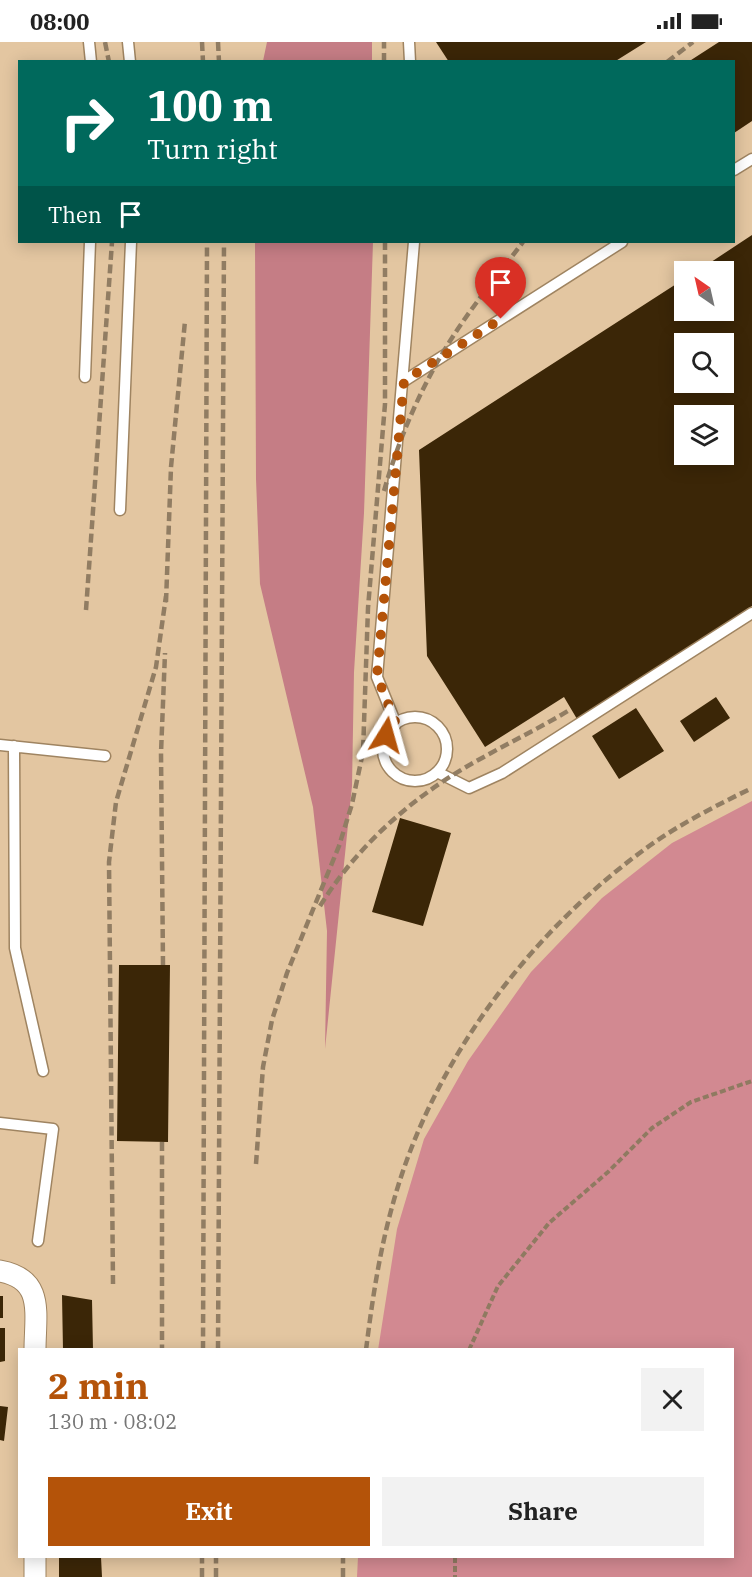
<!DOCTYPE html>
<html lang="en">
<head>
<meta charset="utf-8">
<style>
  :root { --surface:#fff; --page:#f2f2f2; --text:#222; --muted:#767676; --accent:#b45309 }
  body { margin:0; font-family:"IBM Plex Serif",serif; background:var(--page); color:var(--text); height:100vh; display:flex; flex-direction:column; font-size:22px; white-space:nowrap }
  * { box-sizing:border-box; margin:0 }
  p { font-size:20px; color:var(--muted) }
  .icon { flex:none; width:33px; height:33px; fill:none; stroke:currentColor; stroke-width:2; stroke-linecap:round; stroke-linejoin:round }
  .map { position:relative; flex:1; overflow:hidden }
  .panel { position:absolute; left:18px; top:1306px; width:716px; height:210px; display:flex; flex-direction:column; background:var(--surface); border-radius:0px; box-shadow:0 3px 15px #0003 }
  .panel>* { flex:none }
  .banner { position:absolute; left:18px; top:18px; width:717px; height:183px; border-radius:0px; box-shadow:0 3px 15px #0003; background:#00695c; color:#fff; overflow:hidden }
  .needle { width:39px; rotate:326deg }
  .tools { position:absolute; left:674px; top:219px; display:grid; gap:12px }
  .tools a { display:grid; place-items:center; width:60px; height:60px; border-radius:0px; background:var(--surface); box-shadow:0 3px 15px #0003; font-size:30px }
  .pin { position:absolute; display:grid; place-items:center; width:51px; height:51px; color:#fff; margin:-62px -26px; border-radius:50% 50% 50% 0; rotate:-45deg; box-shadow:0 0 6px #0007 }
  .pin .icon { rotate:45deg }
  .me { position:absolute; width:66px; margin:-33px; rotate:8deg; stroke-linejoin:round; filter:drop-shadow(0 0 4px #0008) }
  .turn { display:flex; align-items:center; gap:21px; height:126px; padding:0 30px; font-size:27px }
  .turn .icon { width:78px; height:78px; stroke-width:2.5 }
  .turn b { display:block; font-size:42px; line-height:51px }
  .then { display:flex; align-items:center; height:57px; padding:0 30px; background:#0003; gap:12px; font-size:22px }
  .round { display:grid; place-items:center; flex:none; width:63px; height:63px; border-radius:0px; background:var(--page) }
  .head { display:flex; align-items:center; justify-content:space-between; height:102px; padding:0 30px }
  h1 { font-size:36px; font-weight:700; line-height:45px; color:var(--accent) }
  .button { display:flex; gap:12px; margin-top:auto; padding:12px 30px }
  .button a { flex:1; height:69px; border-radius:0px; background:var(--accent); color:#fff; font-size:24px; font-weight:700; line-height:69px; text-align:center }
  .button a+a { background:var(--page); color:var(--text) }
  .status { display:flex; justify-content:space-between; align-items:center; height:42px; padding:0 30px; background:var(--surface); direction:ltr }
  .status svg { height:16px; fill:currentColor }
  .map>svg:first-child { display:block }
  .green { fill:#d28991 }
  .forest { fill:#c57d85 }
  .building { fill:#3b2607; fill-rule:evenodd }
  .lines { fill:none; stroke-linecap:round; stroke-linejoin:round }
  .lane-casing { stroke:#9f8461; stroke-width:13 }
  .street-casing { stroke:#9f8461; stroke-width:23 }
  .path { stroke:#8f7a61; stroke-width:4; stroke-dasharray:6 3; stroke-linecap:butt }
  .lane { stroke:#fff; stroke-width:10 }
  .street { stroke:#fff; stroke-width:21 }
  .rail { stroke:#917d63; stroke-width:4.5; stroke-dasharray:9 4.5; stroke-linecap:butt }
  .route { stroke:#b45309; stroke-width:10; stroke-dasharray:0 18 }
</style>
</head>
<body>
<div class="status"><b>08:00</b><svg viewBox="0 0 49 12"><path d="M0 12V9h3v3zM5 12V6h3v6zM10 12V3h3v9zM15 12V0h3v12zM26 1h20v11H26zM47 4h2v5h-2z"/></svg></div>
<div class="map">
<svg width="752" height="1535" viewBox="0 0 752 1535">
  <rect width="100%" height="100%" fill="#e3c6a1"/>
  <!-- green -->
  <path class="green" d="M752 759V1535H357L358 1515H732V1308H378L397 1187 424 1097 468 1019 531 930 602 856 672 801Z"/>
  <!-- forest -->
  <path class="forest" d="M267 0H372V19H263Z
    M255 200H373L364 471 354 630 352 744 325 1007 327 889 313 765 260 542 256 437Z"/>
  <!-- building -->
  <path class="building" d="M436 0H646L614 20H449Z
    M719 0H752V79L734 91V20H688Z
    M752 193V564L577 677 564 655 485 705 427 614 419 408 684 237V268H723V230H696ZM684 302H723V340H684ZM684 374H723V412H684Z
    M716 655 730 676 694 700 680 679Z
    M636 666 664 709 619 737 592 694Z
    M400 776 451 791 423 884 372 870Z
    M119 923H170L168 1100 117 1099Z
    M62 1253 92 1258 93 1308H63Z
    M0 1254H3V1276H0Z
    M0 1286H5V1319L0 1320Z
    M0 1364 8 1365 4 1399 0 1398Z
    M59 1515H101L102 1535H59Z"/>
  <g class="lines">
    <!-- lane casing -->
    <g class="lane-casing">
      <path id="lane" d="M89 0 91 20
        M128 0 130 20
        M409 0 410 20
        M734 128 752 117
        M85 335 90 200
        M404 339 622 200
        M120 468 131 200
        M383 707a32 32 0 1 1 64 0a32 32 0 1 1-64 0Z
        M396 682 377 635 414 200
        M0 703 105 714
        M14 704 15 906 43 1029
        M437 730 469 746 502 731 752 571
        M0 1081 53 1087 38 1199"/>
    </g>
    <!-- street casing -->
    <g class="street-casing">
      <path id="street" d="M0 1229C45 1237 35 1272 35 1308
        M35 1535V1515"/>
    </g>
    <!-- path -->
    <path class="path" d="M469 1308 498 1244 549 1181 608 1130 652 1086 691 1060 752 1039
      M455 1515V1535"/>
    <!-- lane -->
    <use href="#lane" class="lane"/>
    <!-- street -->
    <use href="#street" class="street"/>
    <!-- rail -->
    <path class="rail" d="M105 0 109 20
      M202 0 203 20
      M218 0 219 20
      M384 20V0
      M667 20 693 0
      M384 449C399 396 421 345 450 299 472 264 499 232 523 200
      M166 560 171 425 185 279
      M86 568 112 200
      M320 864C359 801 417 751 482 716 512 699 542 685 571 667
      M163 923 161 711 165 611
      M162 1100V1308
      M256 1122 263 1025 272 978 287 931 339 804 352 762 363 710 368 566 385 362V200
      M113 1242 109 820 116 760 156 625 166 554
      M203 1308 207 200
      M218 1308 224 200
      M366 1308C372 1260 379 1212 392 1165 430 1023 527 893 645 807 678 783 715 764 752 746
      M202 1535V1515
      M216 1535V1515
      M343 1535V1515"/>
  </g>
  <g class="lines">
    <!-- route -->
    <path class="route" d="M386 693 396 682 377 634 404 339 501 277"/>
  </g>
</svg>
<div class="tools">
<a><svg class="needle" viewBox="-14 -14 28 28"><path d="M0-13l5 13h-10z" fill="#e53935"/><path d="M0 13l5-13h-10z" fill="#767676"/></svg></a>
<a><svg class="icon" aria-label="search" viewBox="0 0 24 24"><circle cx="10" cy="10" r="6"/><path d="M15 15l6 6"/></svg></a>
<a><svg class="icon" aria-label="layers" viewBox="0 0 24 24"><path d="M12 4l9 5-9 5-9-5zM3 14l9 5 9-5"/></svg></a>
</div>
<div class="pin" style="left:501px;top:277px;background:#d93025"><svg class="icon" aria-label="arrive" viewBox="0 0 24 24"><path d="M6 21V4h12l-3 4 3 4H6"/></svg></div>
<svg class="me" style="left:386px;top:693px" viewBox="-20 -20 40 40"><path d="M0-17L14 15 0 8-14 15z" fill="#b45309" stroke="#fff" stroke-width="4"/></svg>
<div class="banner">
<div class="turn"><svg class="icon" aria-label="right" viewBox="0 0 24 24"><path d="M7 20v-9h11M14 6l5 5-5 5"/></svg><div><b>100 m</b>Turn right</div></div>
<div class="then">Then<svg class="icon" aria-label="arrive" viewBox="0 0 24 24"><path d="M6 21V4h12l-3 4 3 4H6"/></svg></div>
</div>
<section class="panel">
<div class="head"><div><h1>2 min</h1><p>130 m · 08:02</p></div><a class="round"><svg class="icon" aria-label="close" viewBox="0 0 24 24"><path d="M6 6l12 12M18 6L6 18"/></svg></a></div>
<div class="button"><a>Exit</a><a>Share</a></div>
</section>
</div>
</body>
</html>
